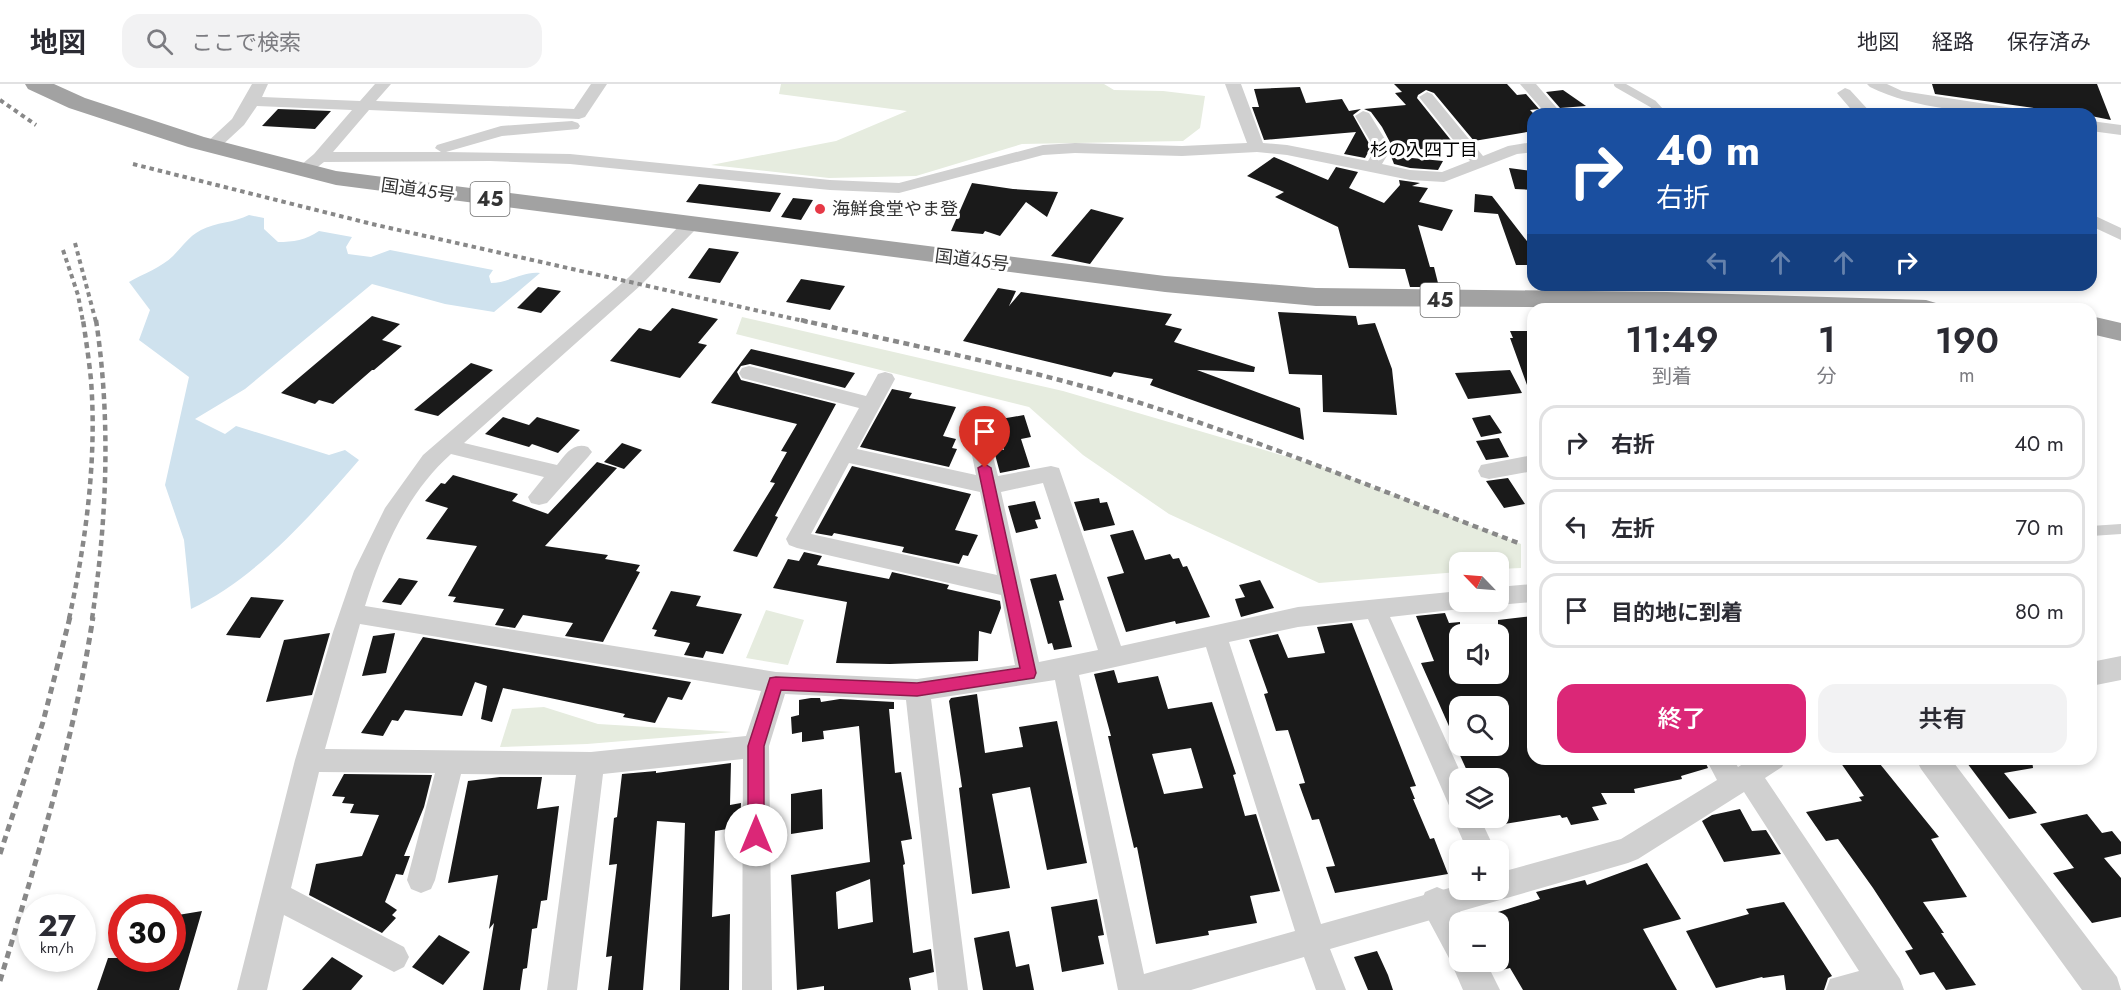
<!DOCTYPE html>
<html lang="ja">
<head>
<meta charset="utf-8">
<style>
  :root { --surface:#fff; --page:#f2f2f3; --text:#2b2b33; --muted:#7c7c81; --line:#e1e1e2; --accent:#db2777 }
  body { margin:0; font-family:Jost,"Noto Sans JP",sans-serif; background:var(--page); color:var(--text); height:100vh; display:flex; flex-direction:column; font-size:22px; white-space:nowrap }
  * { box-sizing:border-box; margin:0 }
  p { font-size:20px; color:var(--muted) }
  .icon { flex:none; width:33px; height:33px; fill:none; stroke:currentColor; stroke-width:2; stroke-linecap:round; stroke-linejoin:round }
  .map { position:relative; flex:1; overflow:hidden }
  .drawer { position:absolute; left:1527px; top:219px; width:570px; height:462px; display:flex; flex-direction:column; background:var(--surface); border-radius:18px; box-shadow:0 3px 9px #0003 }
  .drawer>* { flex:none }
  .top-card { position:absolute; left:1527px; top:24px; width:570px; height:183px; border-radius:18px; box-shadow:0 3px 9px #0003; background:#1a4fa0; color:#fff; overflow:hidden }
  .needle { width:39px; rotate:295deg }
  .buttons { position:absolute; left:1449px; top:468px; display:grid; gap:12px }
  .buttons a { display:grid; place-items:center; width:60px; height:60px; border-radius:12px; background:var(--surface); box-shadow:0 3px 9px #0003; font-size:30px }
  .speed { position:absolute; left:18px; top:810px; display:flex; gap:12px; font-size:30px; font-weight:700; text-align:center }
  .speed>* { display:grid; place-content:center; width:78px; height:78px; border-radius:50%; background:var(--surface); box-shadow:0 3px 9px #0003; line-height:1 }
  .speed small { font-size:15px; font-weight:400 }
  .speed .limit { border:9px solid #d22; background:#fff; color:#111 }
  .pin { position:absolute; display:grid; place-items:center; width:51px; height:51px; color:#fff; margin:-62px -26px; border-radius:50% 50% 50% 0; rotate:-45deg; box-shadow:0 0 6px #0007 }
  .pin .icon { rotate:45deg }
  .me { position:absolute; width:66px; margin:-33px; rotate:0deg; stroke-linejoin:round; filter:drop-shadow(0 0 4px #0008) }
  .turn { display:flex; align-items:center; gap:21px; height:126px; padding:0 30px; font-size:27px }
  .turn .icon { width:78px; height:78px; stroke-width:2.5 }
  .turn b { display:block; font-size:42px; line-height:51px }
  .lanes { display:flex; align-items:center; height:57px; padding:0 30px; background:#0003; justify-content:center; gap:30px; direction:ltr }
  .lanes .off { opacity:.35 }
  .eta { display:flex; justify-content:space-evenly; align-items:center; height:102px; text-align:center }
  .eta b { font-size:36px; font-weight:600; line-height:42px }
  .action { display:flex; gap:12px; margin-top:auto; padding:12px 30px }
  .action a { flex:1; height:69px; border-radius:18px; background:var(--accent); color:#fff; font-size:24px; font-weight:600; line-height:69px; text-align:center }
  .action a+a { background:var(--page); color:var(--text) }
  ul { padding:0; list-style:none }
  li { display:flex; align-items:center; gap:18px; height:75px; margin:0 12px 9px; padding:0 18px; border:3px solid var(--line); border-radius:18px }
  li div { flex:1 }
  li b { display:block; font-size:22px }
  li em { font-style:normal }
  header { display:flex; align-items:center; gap:36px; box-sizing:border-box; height:84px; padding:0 30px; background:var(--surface); border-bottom:2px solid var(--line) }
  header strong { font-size:28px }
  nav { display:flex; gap:33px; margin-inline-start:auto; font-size:21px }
  .search { width:420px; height:54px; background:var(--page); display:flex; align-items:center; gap:15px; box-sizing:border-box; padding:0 21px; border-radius:18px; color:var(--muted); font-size:22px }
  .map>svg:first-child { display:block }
  .green { fill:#e6ecdf }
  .water { fill:#cfe2ee }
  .building { fill:#1a1a1a; fill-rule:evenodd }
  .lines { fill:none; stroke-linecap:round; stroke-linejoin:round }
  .service-far1 { stroke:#d0d0d0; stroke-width:8 }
  .service { stroke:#d0d0d0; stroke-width:10 }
  .minor { fill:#d0d0d0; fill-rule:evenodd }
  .tertiary { fill:#d0d0d0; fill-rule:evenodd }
  .trunk { fill:#a2a2a2; fill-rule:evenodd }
  .rail-far2 { stroke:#888; stroke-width:4; stroke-dasharray:4.5 4; stroke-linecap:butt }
  .rail-far1 { stroke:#888; stroke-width:4.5; stroke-dasharray:6 4.5; stroke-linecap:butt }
  .rail { stroke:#888; stroke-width:5; stroke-dasharray:7 5; stroke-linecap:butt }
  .route { fill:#db2777; stroke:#8e194d; stroke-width:1.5 }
  .poi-dot { fill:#e63946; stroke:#fff; stroke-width:2 }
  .labels { text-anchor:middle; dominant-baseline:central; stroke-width:6; stroke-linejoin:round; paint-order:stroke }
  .far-neighbourhood-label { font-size:18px; fill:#000; stroke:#fff }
  .far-street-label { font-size:18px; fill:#333; stroke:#fff }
  .far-poi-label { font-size:18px; fill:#333; stroke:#fff; text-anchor:start }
  .shield { fill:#fff; stroke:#707070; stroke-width:1.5 }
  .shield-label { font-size:20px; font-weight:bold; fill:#333 }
</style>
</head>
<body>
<header>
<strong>地図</strong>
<div class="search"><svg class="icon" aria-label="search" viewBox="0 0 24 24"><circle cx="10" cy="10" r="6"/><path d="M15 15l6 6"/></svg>ここで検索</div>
<nav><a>地図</a><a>経路</a><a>保存済み</a></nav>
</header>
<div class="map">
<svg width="2121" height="906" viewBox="0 0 2121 906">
  <rect width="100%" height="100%" fill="#fff"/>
  <!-- green -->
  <path class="green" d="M781 0H1104L1114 6 1163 7 1205 12 1200 44 1183 57 1022 60 916 92 829 94 711 81 836 57 907 27 779 10Z
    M742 233 1063 307 1319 382 1521 460V484L1499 485 1498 478H1460L1459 488 1319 499 1169 430 1083 371 1029 323 736 250Z
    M766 526 804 536 788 581 746 574Z
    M544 623 598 640 733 648 587 660 500 663 512 625Z"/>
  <!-- water -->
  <path class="water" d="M249 131 264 134V145L278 158C293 158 306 156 319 147L352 153 346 163 348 170 371 173 390 166 493 186 489 192 491 199C508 199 523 187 540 189L494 228 445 220 372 200 245 305 195 335 225 350 236 342 329 371 345 366 359 376C311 431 258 493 191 525L184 456 165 401 189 293 139 256 150 226 129 198C143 190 162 183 173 172 183 162 188 153 201 146 216 138 234 139 249 131Z"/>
  <!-- building -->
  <path class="building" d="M1394 0H1507L1517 11 1526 10 1539 25 1530 26 1533 29V47L1474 57 1434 9 1426 6 1418 11 1417 14 1454 60 1391 70 1393 64 1382 43 1371 28 1364 25 1406 21 1395 9 1402 8Z
    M1932 0H2097L2111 36 2091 32V30H2077L1935 10Z
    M1300 3 1306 19 1342 15 1349 27 1361 25 1353 31 1371 63 1365 74 1344 70 1356 48 1264 56 1252 23H1259L1254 5Z
    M1563 6 1586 22 1560 24 1546 8Z
    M278 25 331 27 315 45 262 42Z
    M1391 72 1443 77 1438 86 1410 84 1394 80Z
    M1274 73 1328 96 1336 83 1358 88 1349 104 1384 119 1400 101 1399 96 1420 99 1412 102 1428 104 1419 118 1453 126 1442 147 1418 141 1430 183H1434L1439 203H1410L1405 185 1349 184 1338 143 1275 113 1284 108 1247 92Z
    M1509 84 1533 87V106L1515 105Z
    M972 99 1013 105 1058 108 1047 133 1026 118 1000 152 985 147 983 150 951 147Z
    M699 100 781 109 770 128 686 118Z
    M1475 110 1492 112 1533 165V181H1516L1498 130 1474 128Z
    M793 114 813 116 801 136 781 133Z
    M1091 125 1124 134 1090 180 1051 172Z
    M709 164 739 168 720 199 688 194Z
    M801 195 845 202 830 226 786 218Z
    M538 203 561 207 541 229 517 224Z
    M998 204 1016 207 1009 222 1021 208 1172 230 1165 241 1182 245 1174 258 1255 283 1254 288 1197 286 1300 324 1304 356 1150 301 1153 295 1114 288 1111 293 963 257Z
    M672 224 718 235 698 259 707 261 680 294 610 277 639 244 651 247Z
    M1278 228 1356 232 1358 241 1375 239 1392 285 1397 331 1323 328 1322 291 1289 290Z
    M372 232 400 240 382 256 402 262 374 286H372L333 320 319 316 315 320 281 309Z
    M1510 247H1533V312H1531L1510 254H1513Z
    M751 265 855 289 845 304 750 280 741 282 737 288 741 296 836 320 775 432 778 433 757 473 733 467 775 399 770 398 787 368 781 367 797 340 711 319Z
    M471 279 493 286 438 332 414 326Z
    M1510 286 1522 309 1468 315 1455 289Z
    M892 305 912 309 909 314 956 323 943 352 956 355 952 364 957 365 949 383 860 363Z
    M1024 331 1031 353 1021 355 1030 383 1000 389 993 363 1004 366 995 336Z
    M1490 331 1502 349 1481 353 1472 334Z
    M503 333 529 341 537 333 580 346 558 369 532 360 529 363 485 350Z
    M1499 354 1509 373 1486 376 1476 357Z
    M622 359 642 366 624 385 604 378Z
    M597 378 617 384 545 462 608 471 605 475 640 481 636 487 640 488 603 558 565 552 573 539 523 531 515 544 495 541 504 525 453 518 456 513 448 512 477 462 426 455 448 424 425 417 441 399 445 400 453 391 518 410 512 417 548 430Z
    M852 382 971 410 955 446 978 451 968 472 963 471 959 480 902 468 904 463 834 449 832 452 815 449Z
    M1508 394 1525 420 1504 424 1486 397Z
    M1099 414 1100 419 1107 418 1115 441 1084 447 1074 418Z
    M1035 417 1041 435 1035 436 1038 444 1016 449 1008 422Z
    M1133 446 1145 476 1170 470 1173 475 1179 474 1183 483 1187 482 1210 533 1176 540 1175 537 1126 548 1107 493 1124 489 1110 451Z
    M804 468 822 472 817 481 889 495 892 488 949 501 947 505 1000 517 1001 524 991 550 979 547 978 577 890 580 836 579 847 518 773 504 788 475 799 477Z
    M1056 490 1064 516 1059 517 1072 563 1054 566 1052 559 1048 560 1030 495Z
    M399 494 418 497 401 521 382 518Z
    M1260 496 1274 524 1241 533 1235 515 1245 513 1239 501Z
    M671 507 701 512 696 522 742 530 723 570 706 567 703 574 684 571 690 559 654 552 657 546 652 545Z
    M251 513 284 516 260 554 226 551Z
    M1445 529 1449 539 1460 538V590H1498V536L1533 532V675H1704L1708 684 1681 692 1682 695 1634 705 1635 709H1601L1607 720 1592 723 1599 736 1571 741 1567 733 1562 734 1560 731 1498 741V691L1482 694 1479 687 1468 689 1458 667 1498 662V622H1460V667L1421 579 1434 577 1416 532Z
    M1352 539 1416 702 1410 703 1415 715H1413L1430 755 1434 754 1448 790 1335 809 1326 783 1335 782 1319 735 1312 736 1299 700 1305 699 1288 646 1276 647 1264 610 1268 609 1249 556 1278 550 1288 574 1325 569 1317 543Z
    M330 549 312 611 266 618 284 556Z
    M395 549 386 589 362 592 373 552Z
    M423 553 691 598 682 616 668 613 655 639 623 633 625 630 503 604 492 638 481 635 487 602 475 598 462 632 405 626 398 637 392 636 383 652 361 649Z
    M1114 586 1118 599 1158 592 1168 625 1212 618 1236 690 1233 691 1245 732 1256 730 1280 807 1250 812 1257 839 1208 847 1209 851 1156 860 1137 763 1134 764 1108 652H1111L1094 590ZM1191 664 1203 704 1164 710 1152 670Z
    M977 610 985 669 1023 663 1019 643 1057 637 1087 779 1047 786 1030 703 992 710 1010 804 972 810 959 704 962 703 949 617 951 614Z
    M811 614H820L821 618 840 615 894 618V625H889L895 689 901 688 912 755 901 757 905 780 903 781 913 869 931 865 934 888 909 894 911 906H824V902L797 906 791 791 870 778 859 642 823 647 824 655 802 658V648L792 650 791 633 799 631V616ZM870 795 873 838 838 845 836 808Z
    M1838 675H1876L1939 753 1931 755 1967 813 1923 818 1944 849H1941L1976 901 1946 906 1934 888 1920 891 1905 867 1913 865 1873 804 1838 755 1826 757 1806 728 1862 717 1859 713 1864 712Z
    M1964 675H2032L2033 684 2004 689 2037 729 2009 735Z
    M731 679 730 721 741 719 740 743 715 747 712 833 730 830 729 906H680L685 739 657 737 643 906H608L612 872 606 873 617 780 609 781 614 734 617 733 622 690 656 687V689Z
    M344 690 432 691 424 723 404 772H410L403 791 396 790 385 818 397 826 392 831 396 834 382 849 309 811 316 780 362 772 379 731 350 729 354 720 342 719 345 713 332 712Z
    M500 693H542L537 725 559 722 547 816 541 817 537 844 532 845 527 884 523 885 520 906H483L494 839 489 845 498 791 448 799 468 697Z
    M822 705 823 745 791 750V710Z
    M1740 725 1752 747 1766 746 1781 770 1724 778 1702 737 1712 731Z
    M2087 730 2102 749 2112 747 2121 758V770L2104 774 2121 794V833L2092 839 2053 789 2074 784 2040 740Z
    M1647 779 1681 835 1643 845 1677 906H1523L1510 884 1498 887V828L1540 815 1536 808 1585 796 1587 801Z
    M1097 815 1104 851 1098 852 1104 880 1062 888 1051 823Z
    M1784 818 1832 892 1828 894 1824 906H1786L1784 891 1763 894 1762 893 1716 904 1686 847 1749 830 1746 825Z
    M202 827 179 906H97L108 874H172V832Z
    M1009 847 1016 883 1029 880 1034 906H983L974 854Z
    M439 851 470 868 443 901 412 883Z
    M1377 867 1388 891 1393 906H1368L1354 873Z
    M332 873 363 892 351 906H302Z"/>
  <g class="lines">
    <!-- service-far1 -->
    <path class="service-far1" d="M1618 0 1653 20 1662 30"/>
    <!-- service -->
    <path class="service" d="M2091 447 2121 445"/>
    <!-- minor -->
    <path class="minor" d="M252 0H268L262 13 360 17 375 0H391L376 17 574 25 591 0H607L585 33 579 35 369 26 333 68H441L435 64 437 61 501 42 572 37 578 39 580 42 578 45 502 52 446 68 570 70 830 96 899 99 1043 61 1075 59 1182 62 1247 59 1225 0H1241L1263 59 1287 61 1368 77 1375 65 1355 32 1363 27 1369 29 1391 65 1382 80 1410 86 1442 88 1470 77 1419 13 1427 8 1432 10 1483 72 1508 62 1533 58V68L1517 70 1444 98 1410 96 1287 71 1257 68 1182 72 1075 69 1043 71 899 109 830 106 570 80 490 77 324 78C315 85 309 92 297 90L295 86 314 70 352 26 257 22 244 41 217 66H205L203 63 205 60 232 35Z
      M1520 0H1536L1562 30H1546Z
      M1867 0H1887L1902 7 2019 25 2027 30C1976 30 1915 25 1870 3Z
      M1845 4 1850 6 1872 30H1855L1837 9Z
      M2091 37 2121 41V51L2091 47Z
      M2091 130 2121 144V156L2091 142Z
      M690 136 696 137 699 141 696 145 641 201 464 359 557 381C566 370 573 358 588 363L592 368 588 373 547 419 539 421 531 419 528 413 544 393 451 370C407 409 382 467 365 522L776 588 917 595 1015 581 1001 511 797 464 789 461 786 455 859 324 742 294 739 289 742 284 749 282 866 312 878 290 885 288 892 290 895 295 857 365 976 391 964 331 967 326 974 324 981 326 998 392 1051 382 1059 384 1121 562 1298 523 1460 507V518H1471L1468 523 1460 525 1390 533 1463 694H1460V734H1480L1495 766H1467L1453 734 1456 728 1451 726 1368 535 1298 543 1229 558 1321 840 1460 801V806H1498V789L1621 755 1717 696 1706 675H1733L1738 683 1751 675H1786L1782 683 1765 694 1900 895 1904 906H1826L1830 895 1859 887 1744 708 1638 775 1628 779 1330 865 1346 906H1316L1304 873 1191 906H1118L1055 596 931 615 968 906H938L906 616 785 610 769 662 772 906H742L743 675 603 690 577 906H547L576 691 461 690 435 796 431 805 421 809 411 805 407 796 435 689 319 688 291 804 404 863 409 873 404 883 394 888 284 831 267 906H237L295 676 333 548 354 487 385 424 423 371 629 193 684 137ZM849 379 980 408 997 491 811 450ZM1043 399 1098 566 1039 578 1001 408ZM360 540 761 607 746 652 591 668 325 665ZM1206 563 1295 847 1144 890 1079 591Z
      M1533 371V387L1489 395 1481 393 1478 387 1481 381Z
      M1533 500V518L1498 521 1489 518H1498V503Z"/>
    <!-- tertiary -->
    <path class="tertiary" d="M2121 572V596L2091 602V578Z
      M1916 675H1951L2117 893 2121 906H2082L1921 685Z
      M1437 803 1449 808 1466 838H1460V878H1486L1500 906H1463L1450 876 1420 820 1425 808Z"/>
    <!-- trunk -->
    <path class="trunk" d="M25 0H54L85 14 204 53 336 87 1165 192 1316 204 1667 208 1926 216 1936 219 1940 225 1316 222 1165 208 336 101 188 63 69 24 28 5Z
      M2091 232 2121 239V257L2091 250Z"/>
    <!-- rail-far2 -->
    <path class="rail-far2" d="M0 16 36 41
      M133 80 372 140 808 238
      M75 159 96 238
      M63 166 78 211 83 238"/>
    <!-- rail-far1 -->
    <path class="rail-far1" d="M801 236C913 262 1027 284 1137 318 1267 359 1394 412 1521 460
      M69 535C86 457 97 375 91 296 89 276 86 256 83 236
      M92 535C107 435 111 336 96 236"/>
    <!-- rail -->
    <path class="rail" d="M0 770 43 638 70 533
      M0 897C36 777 74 657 93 533"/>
  </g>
  <!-- route -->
  <path class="route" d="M985 380 991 384 1036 589 1034 594 917 612 781 606 764 662V751L762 756 756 758 750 756 748 751V662L770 594 776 593 917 599 1020 584 978 384Z"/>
  <!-- markers -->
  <circle class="poi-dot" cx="820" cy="125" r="6"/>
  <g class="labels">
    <!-- far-neighbourhood labels -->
    <g class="far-neighbourhood-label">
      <text x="1424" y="66">杉の入四丁目</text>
    </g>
    <!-- far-street labels -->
    <g class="far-street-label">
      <text transform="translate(418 106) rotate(8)">国道45号</text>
      <text transform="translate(972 176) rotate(7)">国道45号</text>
    </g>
    <!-- far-poi labels -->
    <g class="far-poi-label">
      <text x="832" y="125">海鮮食堂やま登</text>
    </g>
    <!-- shield labels -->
    <g class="shield">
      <rect x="470.5" y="98" width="39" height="34" rx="4.5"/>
      <rect x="1420.5" y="199" width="39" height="34" rx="4.5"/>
    </g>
    <g class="shield-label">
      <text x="490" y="115">45</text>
      <text x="1440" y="216">45</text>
    </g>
  </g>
</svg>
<div class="buttons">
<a><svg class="needle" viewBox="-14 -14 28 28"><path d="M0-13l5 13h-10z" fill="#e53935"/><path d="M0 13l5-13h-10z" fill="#7c7c81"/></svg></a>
<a><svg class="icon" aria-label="sound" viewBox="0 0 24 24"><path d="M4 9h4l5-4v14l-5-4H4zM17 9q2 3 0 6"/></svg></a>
<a><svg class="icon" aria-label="search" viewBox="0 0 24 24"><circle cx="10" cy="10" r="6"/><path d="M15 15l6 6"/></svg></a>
<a><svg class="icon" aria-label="layers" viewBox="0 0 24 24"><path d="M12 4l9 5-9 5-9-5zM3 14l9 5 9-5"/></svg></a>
<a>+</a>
<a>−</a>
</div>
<div class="speed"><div>27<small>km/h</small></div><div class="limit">30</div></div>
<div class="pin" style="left:985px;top:384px;background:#d93025"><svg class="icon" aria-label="arrive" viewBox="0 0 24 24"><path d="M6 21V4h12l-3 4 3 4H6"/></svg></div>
<svg class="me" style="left:756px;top:751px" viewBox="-20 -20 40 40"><circle r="19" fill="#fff"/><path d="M0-13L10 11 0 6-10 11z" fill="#db2777"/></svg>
<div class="top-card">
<div class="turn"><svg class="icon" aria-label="right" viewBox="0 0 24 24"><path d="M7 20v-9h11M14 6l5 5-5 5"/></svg><div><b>40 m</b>右折</div></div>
<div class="lanes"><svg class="icon off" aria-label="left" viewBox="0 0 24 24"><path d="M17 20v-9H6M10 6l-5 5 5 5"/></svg><svg class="icon off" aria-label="ahead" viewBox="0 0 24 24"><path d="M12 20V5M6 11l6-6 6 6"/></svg><svg class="icon off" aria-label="ahead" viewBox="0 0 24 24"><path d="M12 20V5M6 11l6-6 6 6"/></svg><svg class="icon" aria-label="right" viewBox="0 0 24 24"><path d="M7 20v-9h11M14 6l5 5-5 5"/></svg></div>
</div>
<section class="drawer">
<div class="eta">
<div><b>11:49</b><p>到着</p></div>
<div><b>1</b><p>分</p></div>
<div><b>190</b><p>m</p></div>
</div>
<ul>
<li><svg class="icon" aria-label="right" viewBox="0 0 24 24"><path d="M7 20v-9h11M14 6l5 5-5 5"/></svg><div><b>右折</b></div><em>40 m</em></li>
<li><svg class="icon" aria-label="left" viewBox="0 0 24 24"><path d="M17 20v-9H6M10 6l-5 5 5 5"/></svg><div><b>左折</b></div><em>70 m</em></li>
<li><svg class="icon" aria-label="arrive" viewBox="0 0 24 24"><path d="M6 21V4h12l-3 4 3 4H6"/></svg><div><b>目的地に到着</b></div><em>80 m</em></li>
</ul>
<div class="action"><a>終了</a><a>共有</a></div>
</section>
</div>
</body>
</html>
